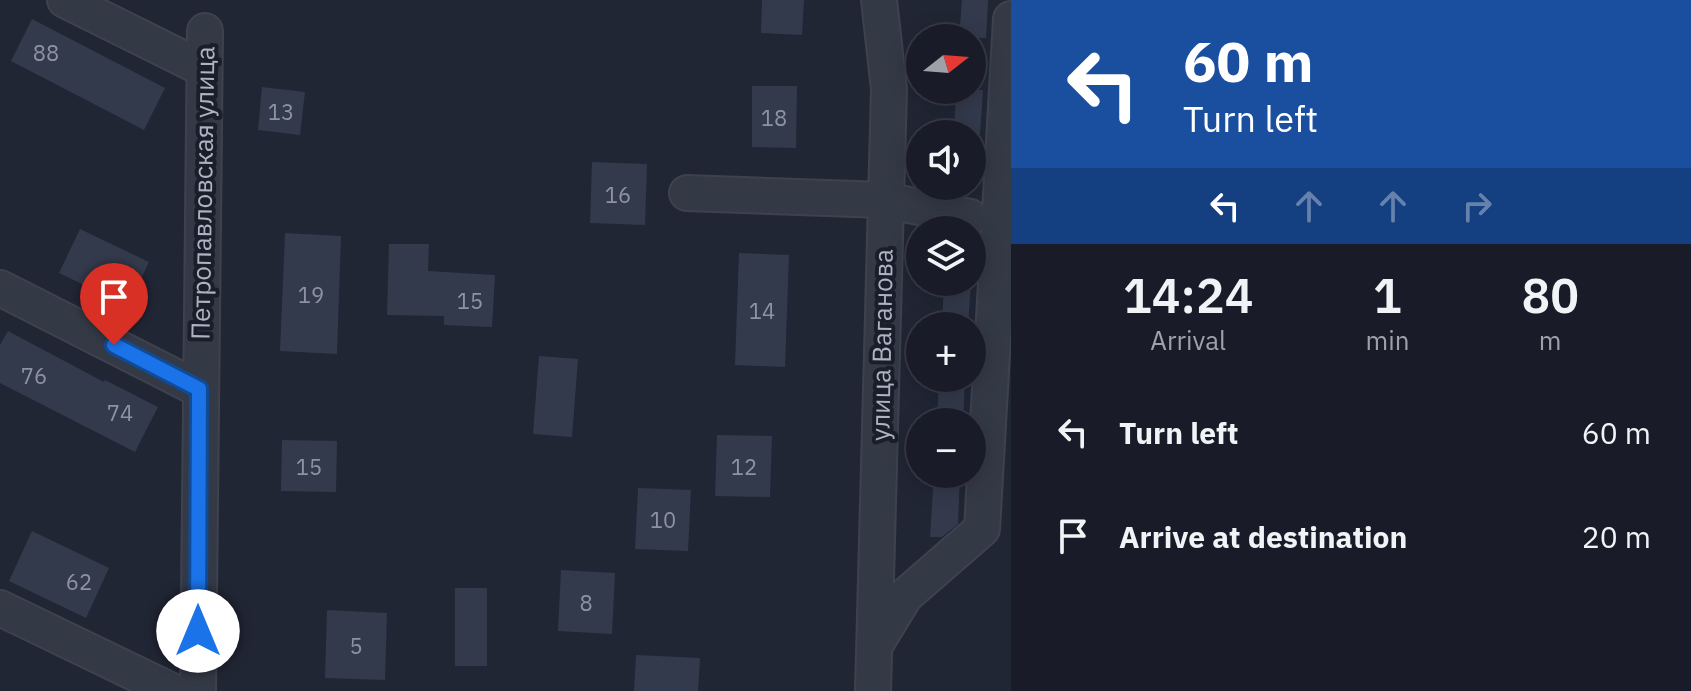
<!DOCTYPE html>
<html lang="en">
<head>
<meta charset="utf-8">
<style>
  :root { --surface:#191c28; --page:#262934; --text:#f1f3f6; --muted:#9fa1a8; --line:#373a45 }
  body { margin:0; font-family:"IBM Plex Sans",sans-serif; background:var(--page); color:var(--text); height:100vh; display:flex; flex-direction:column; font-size:30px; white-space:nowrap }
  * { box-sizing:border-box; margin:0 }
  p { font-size:26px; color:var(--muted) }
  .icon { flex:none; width:44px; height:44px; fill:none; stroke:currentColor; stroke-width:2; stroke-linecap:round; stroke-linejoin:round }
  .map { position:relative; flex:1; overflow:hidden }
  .details { display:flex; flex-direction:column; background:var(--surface); width:680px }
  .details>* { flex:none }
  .hud { background:#1a4fa0; color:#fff; overflow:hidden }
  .needle { width:52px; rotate:73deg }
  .buttons { position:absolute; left:906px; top:24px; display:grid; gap:16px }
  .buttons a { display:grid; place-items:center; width:80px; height:80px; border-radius:50%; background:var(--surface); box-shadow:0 4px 20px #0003,0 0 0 2px var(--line); font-size:40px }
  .pin { position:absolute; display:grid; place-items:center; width:68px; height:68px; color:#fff; margin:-82px -34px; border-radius:50% 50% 50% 0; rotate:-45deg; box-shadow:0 0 8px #0007 }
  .pin .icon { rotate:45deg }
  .me { position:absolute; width:88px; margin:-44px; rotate:0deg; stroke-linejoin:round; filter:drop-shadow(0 0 6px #0008) }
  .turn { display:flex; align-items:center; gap:28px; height:168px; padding:0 40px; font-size:36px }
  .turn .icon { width:104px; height:104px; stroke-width:2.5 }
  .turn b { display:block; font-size:56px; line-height:68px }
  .lanes { display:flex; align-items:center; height:76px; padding:0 40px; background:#0003; justify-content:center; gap:40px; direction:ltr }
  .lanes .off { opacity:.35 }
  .eta { display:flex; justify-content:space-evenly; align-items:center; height:136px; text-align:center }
  .eta b { font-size:48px; font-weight:600; line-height:56px }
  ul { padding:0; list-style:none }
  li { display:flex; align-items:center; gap:24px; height:104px; padding:0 40px }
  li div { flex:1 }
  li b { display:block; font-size:30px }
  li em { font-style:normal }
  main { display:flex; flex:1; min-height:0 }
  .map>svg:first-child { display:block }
  .building { fill:#333a4c }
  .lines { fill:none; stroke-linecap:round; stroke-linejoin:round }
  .minor-casing { stroke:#3e424f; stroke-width:38 }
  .minor { stroke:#343946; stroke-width:34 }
  .route-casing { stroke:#114b97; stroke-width:20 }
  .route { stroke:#1a73e8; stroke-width:14 }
  .labels { text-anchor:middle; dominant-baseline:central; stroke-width:8; stroke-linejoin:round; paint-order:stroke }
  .number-label { font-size:22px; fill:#8d93a3 }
  .street-label { font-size:26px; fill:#aeb3c3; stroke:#1a1e2a }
</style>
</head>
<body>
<main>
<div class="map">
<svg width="1011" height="691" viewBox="0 0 1011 691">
  <rect width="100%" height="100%" fill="#212635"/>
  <!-- building -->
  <path class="building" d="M762 0H804L802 35 761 33Z
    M962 0H988L986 38H959Z
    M32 19 165 88 144 130 11 61Z
    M752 86H797L796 148 752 147Z
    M262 87 305 92 300 135 258 130Z
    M956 90H983L980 134H954Z
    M592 162 647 164 645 225 590 223Z
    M80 229 149 262 128 306 59 273Z
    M285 233 341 236 337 354 280 351Z
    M389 244H429L428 271 495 275 492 327 444 325V316L387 315Z
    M739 253 789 255 785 367 735 365Z
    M944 282H971L968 326H942Z
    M8 331 104 382 105 380 158 407 135 452 0 383V345Z
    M539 356 578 359 572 437 533 434Z
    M939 378H965L963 422H937Z
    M717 435 772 436 770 497 715 496Z
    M282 440 337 441 336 492 281 491Z
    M934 474H960L958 524 942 537H930Z
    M638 488 691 490 688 551 635 549Z
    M32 531 109 568 86 618 9 581Z
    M561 570 615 573 612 634 558 631Z
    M455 588H487V666H455Z
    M327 610 387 613 385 680 325 678Z
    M636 655 700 658 698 691H634Z"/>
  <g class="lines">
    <!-- minor casing -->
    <g class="minor-casing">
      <path id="minor" d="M65 0 204 69
        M687 193 884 200 970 217
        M0 288 199 389
        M0 608 172 691
        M875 645 905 596 982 529 1011 19
        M198 691 205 31
        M873 691 889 89 879 0"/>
    </g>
    <!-- minor -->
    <use href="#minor" class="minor"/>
  </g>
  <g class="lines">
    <!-- route casing -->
    <g class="route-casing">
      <path id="route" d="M114 345 199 389 198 631"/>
    </g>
    <!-- route -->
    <use href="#route" class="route"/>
  </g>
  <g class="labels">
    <!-- number labels -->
    <g class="number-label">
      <text x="46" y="52">88</text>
      <text x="281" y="111">13</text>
      <text x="774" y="117">18</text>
      <text x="618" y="194">16</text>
      <text x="311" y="294">19</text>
      <text x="470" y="300">15</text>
      <text x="762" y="310">14</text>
      <text x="34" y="375">76</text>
      <text x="120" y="412">74</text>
      <text x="309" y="466">15</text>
      <text x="744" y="466">12</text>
      <text x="663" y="519">10</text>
      <text x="79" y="581">62</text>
      <text x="586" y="602">8</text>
      <text x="356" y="645">5</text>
    </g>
    <!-- street labels -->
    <g class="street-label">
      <text transform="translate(202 193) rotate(-89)">Петропавловская улица</text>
      <text transform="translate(881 345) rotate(-89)">улица Ваганова</text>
    </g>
  </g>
</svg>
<div class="buttons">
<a><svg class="needle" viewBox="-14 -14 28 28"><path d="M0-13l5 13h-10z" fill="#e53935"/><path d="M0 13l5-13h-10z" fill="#9fa1a8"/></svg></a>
<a><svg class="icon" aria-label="sound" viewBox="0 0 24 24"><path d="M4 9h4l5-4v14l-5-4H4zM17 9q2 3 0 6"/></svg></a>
<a><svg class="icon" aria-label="layers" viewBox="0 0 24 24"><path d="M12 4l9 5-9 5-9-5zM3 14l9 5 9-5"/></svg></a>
<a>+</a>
<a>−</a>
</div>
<div class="pin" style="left:114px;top:345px;background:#d93025"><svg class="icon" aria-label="arrive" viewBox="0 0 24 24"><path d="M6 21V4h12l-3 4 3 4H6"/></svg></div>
<svg class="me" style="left:198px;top:631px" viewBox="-20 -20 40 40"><circle r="19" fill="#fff"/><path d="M0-13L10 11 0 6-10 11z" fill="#1a73e8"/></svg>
</div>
<section class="details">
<div class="hud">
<div class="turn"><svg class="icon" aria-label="left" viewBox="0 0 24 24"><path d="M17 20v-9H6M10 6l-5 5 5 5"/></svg><div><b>60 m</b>Turn left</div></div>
<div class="lanes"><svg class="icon" aria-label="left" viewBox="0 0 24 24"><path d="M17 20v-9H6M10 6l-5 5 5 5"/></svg><svg class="icon off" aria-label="ahead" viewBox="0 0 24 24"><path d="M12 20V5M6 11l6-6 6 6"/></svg><svg class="icon off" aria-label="ahead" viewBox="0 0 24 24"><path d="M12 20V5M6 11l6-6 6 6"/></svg><svg class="icon off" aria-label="right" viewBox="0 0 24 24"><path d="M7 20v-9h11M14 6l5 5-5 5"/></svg></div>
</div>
<div class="eta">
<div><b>14:24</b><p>Arrival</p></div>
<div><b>1</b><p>min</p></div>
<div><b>80</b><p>m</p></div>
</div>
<ul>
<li><svg class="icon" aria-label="left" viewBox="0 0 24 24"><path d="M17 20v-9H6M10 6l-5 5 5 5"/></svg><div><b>Turn left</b></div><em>60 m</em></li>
<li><svg class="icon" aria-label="arrive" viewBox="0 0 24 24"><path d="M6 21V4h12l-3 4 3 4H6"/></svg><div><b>Arrive at destination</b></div><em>20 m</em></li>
</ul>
</section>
</main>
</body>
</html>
